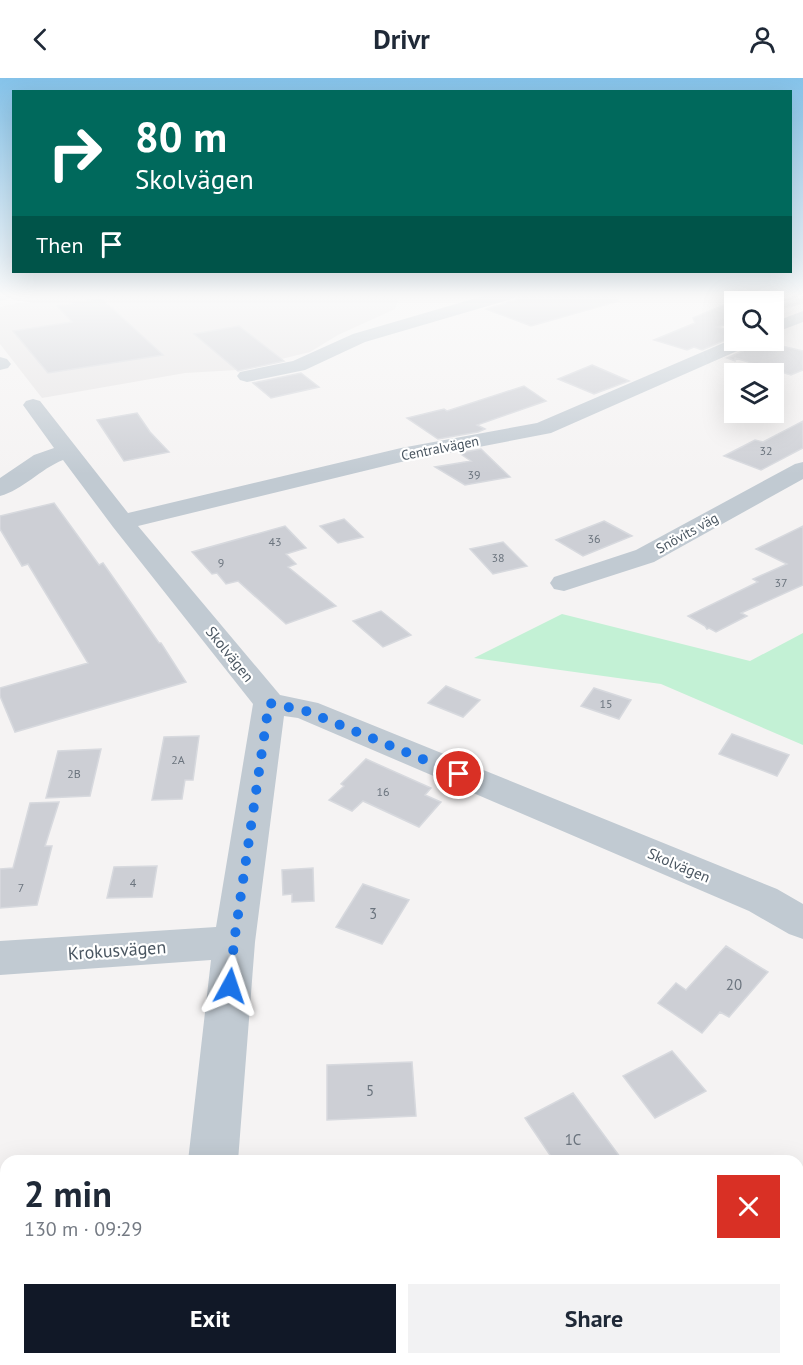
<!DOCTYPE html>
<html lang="en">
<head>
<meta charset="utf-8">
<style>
  :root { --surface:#fff; --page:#f2f2f3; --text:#1f2937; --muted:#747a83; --accent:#111827 }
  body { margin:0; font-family:"PT Sans",sans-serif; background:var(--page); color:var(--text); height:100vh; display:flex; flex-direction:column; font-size:22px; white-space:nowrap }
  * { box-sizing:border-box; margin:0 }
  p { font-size:20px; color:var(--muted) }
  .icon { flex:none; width:33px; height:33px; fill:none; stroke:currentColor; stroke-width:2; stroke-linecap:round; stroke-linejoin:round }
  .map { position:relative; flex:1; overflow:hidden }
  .panel { position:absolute; left:0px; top:1077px; width:804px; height:210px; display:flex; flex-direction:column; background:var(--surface); border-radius:18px 18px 0 0; box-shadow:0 6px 24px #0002 }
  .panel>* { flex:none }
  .guide { position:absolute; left:12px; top:12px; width:780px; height:183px; border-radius:0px; box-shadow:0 6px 24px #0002; background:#00695c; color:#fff; overflow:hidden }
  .buttons { position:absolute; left:724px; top:213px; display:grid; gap:12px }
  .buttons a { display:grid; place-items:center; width:60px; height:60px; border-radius:0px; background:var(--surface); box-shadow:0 6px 24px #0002; font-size:30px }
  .pin { position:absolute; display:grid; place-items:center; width:51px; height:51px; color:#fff; margin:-26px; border:3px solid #fff; border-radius:50%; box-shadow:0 2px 6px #0007 }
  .me { position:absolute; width:66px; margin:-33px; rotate:5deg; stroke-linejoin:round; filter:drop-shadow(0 0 4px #0008) }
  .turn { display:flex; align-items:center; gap:21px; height:126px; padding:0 24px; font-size:27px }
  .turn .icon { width:78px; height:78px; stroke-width:2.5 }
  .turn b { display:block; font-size:42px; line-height:51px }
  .then { display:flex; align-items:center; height:57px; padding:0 24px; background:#0003; gap:12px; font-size:22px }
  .round { display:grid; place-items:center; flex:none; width:63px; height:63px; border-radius:0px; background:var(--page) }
  .summary { display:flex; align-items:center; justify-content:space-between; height:102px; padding:0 24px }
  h1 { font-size:36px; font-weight:800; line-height:45px }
  .primary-button { display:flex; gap:12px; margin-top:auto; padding:12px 24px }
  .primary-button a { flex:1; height:69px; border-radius:0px; background:var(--accent); color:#fff; font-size:24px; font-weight:800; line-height:69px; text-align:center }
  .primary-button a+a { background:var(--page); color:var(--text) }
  header { display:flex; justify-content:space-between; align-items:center; height:78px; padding:0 24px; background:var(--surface); font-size:27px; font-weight:800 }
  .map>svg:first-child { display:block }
  .education { fill:#e6e4e5 }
  .green { fill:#c3f1d5 }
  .building { fill:#cdcfd5; stroke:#d7d9de; stroke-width:1.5 }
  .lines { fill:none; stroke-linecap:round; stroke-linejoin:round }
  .minor { fill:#c1cad2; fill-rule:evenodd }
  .route { stroke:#1a73e8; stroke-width:10; stroke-dasharray:0 18 }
  .labels { text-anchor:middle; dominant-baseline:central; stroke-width:4.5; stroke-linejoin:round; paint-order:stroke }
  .number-label { font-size:12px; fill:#6b747e }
  .far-street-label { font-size:14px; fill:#4a5661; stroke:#fff }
  .street-label { font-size:15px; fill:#4a5661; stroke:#fff }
  .near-number-label { font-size:15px; fill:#6b747e }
  .near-street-label { font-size:18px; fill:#4a5661; stroke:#fff }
</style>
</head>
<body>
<header><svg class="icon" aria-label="back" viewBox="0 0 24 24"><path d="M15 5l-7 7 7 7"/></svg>Drivr<svg class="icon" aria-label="person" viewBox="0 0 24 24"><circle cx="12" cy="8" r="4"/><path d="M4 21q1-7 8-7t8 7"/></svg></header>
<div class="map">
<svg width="803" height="1287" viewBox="0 0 803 1287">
  <rect width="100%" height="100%" fill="#f5f3f3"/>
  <!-- education -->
  <path class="education" d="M61 216H400L395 231 338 257 310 274 237 292 185 295 42 320 0 266V229Z"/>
  <!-- green -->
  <path class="green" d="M562 536 750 583 803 555V667L661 606 474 580Z"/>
  <!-- building -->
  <path class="building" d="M519 216H618L619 223 531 248 486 231 516 222Z
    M750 216H803V225L774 233V224H735V244L717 249 735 254V258L702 272 694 269 687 272 654 262 695 245 693 240Z
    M101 220 163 277 48 295 13 253 72 244 57 228Z
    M239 248 284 283 238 293 194 256Z
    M757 262 803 273V292L791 297 735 280V283L727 280 754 268Z
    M592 287 629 303 594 316 558 301Z
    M301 295 319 309 271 320 253 305Z
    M524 308 546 323 477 347 485 351 478 354 438 361 407 340 444 331 447 333Z
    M137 335 150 354 169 374 124 383 97 342Z
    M803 343V370L761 392 724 378 755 362 763 364Z
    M481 371 510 399 465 407 435 389 471 383 459 375Z
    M54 425 99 487 103 485 159 565H161L186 604 15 654 0 618V610L88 585 28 486 22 488 0 451V438Z
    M344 441 363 459 338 465 320 448Z
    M604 443 632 458 583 478 556 462Z
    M285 448 306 470 286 476 296 486 288 489 336 528 286 546 238 503 226 506 217 495 212 496 192 474Z
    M803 448V507L741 535 747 538 716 554 709 550 707 551 705 548 688 538 758 504 753 501 787 486 756 471Z
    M503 464 527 488 493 496 470 471Z
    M381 533 411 557 383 569 353 543Z
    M446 608 480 622 463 639 428 625Z
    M594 610 631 622 619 641 581 628Z
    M732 656 789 677 777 698 719 676Z
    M199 658 193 702H185L182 721 152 722 164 659Z
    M101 671 90 718 46 720 58 673Z
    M366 681 431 710 425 717 441 724 419 749 363 723 352 733 329 722 344 708 341 706Z
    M59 724 45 768H52L37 827 0 830V791L13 790 30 725Z
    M157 788 152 819 107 820 114 789Z
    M313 790 314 823 292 824V816L283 817 282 792Z
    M363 806 409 822 382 866 336 849Z
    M726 868 768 894 729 939 720 934 702 955 658 925 676 905 686 912Z
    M672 973 706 1013 655 1040 623 998Z
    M412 984 416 1038 327 1042V987Z
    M573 1015 623 1083H554L525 1040Z"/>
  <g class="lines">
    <!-- minor -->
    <path class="minor" d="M0 216H13L11 220 0 223Z
      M490 216H517L515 220 365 264 305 292 247 304 240 302 237 298 240 294 293 283 353 256Z
      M803 233V244L774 255V244Z
      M735 260V262H755L753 266 551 355 401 384 138 448 280 617 318 625 777 811 803 826V861L789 856 749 833 298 640 284 638 255 864 238 1083H188L211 882 0 897V863L216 849 253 626 113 449 63 382C40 391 23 412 0 418V400L34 377 54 370 23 327 26 323 33 321 40 323 128 435 401 370 537 345Z
      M0 279 7 281 11 286 8 290 0 292Z
      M803 384V401L654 484 564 513 554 511 550 505 554 499 636 472 795 386Z
      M165 1281H223V1287H165Z"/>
  </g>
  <!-- sky -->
  <linearGradient id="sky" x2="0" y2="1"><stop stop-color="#85c3ea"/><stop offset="0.55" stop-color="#fafafa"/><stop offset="1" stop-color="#fafafa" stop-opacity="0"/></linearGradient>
  <rect width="803" height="396" fill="url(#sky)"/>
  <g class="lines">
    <!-- route -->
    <path class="route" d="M230 908 234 864 269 625 306 633 459 696"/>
  </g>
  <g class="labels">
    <!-- number labels -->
    <g class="number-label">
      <text x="766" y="372">32</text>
      <text x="474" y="396">39</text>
      <text x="594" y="460">36</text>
      <text x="275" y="463">43</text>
      <text x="498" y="479">38</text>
      <text x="221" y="484">9</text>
      <text x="781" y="504">37</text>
      <text x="606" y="625">15</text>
      <text x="178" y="681">2A</text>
      <text x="74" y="695">2B</text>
      <text x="383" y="713">16</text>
      <text x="133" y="804">4</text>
      <text x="21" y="809">7</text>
    </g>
    <!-- far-street labels -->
    <g class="far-street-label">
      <text transform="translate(440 370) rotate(-11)">Centralvägen</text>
      <text transform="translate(687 455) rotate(-29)">Snövits väg</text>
    </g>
    <!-- street labels -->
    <g class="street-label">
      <text transform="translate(230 576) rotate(51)">Skolvägen</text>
      <text transform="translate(679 787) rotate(23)">Skolvägen</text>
    </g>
    <!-- near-number labels -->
    <g class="near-number-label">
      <text x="373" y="835">3</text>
      <text x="734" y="906">20</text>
      <text x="370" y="1012">5</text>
      <text x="573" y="1061">1C</text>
    </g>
    <!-- near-street labels -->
    <g class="near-street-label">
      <text transform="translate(117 872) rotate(-4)">Krokusvägen</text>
    </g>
  </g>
</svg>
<div class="buttons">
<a><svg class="icon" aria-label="search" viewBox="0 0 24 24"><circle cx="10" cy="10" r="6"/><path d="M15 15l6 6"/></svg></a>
<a><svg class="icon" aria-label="layers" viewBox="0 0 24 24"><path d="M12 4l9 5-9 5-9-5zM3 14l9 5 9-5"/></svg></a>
</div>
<div class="pin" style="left:459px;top:696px;background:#d93025"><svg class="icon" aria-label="arrive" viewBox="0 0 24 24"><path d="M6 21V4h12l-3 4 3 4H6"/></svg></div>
<svg class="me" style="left:230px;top:908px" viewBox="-20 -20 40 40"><path d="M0-17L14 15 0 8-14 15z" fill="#1a73e8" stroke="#fff" stroke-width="4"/></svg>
<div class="guide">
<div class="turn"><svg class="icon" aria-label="right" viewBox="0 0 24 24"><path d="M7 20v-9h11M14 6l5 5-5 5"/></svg><div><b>80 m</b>Skolvägen</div></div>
<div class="then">Then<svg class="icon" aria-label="arrive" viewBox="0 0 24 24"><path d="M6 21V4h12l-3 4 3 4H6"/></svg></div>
</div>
<section class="panel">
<div class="summary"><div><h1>2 min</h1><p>130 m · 09:29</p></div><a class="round" style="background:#d93025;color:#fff"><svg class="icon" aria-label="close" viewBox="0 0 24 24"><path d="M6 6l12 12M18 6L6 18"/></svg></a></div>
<div class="primary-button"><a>Exit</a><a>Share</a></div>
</section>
</div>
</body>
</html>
